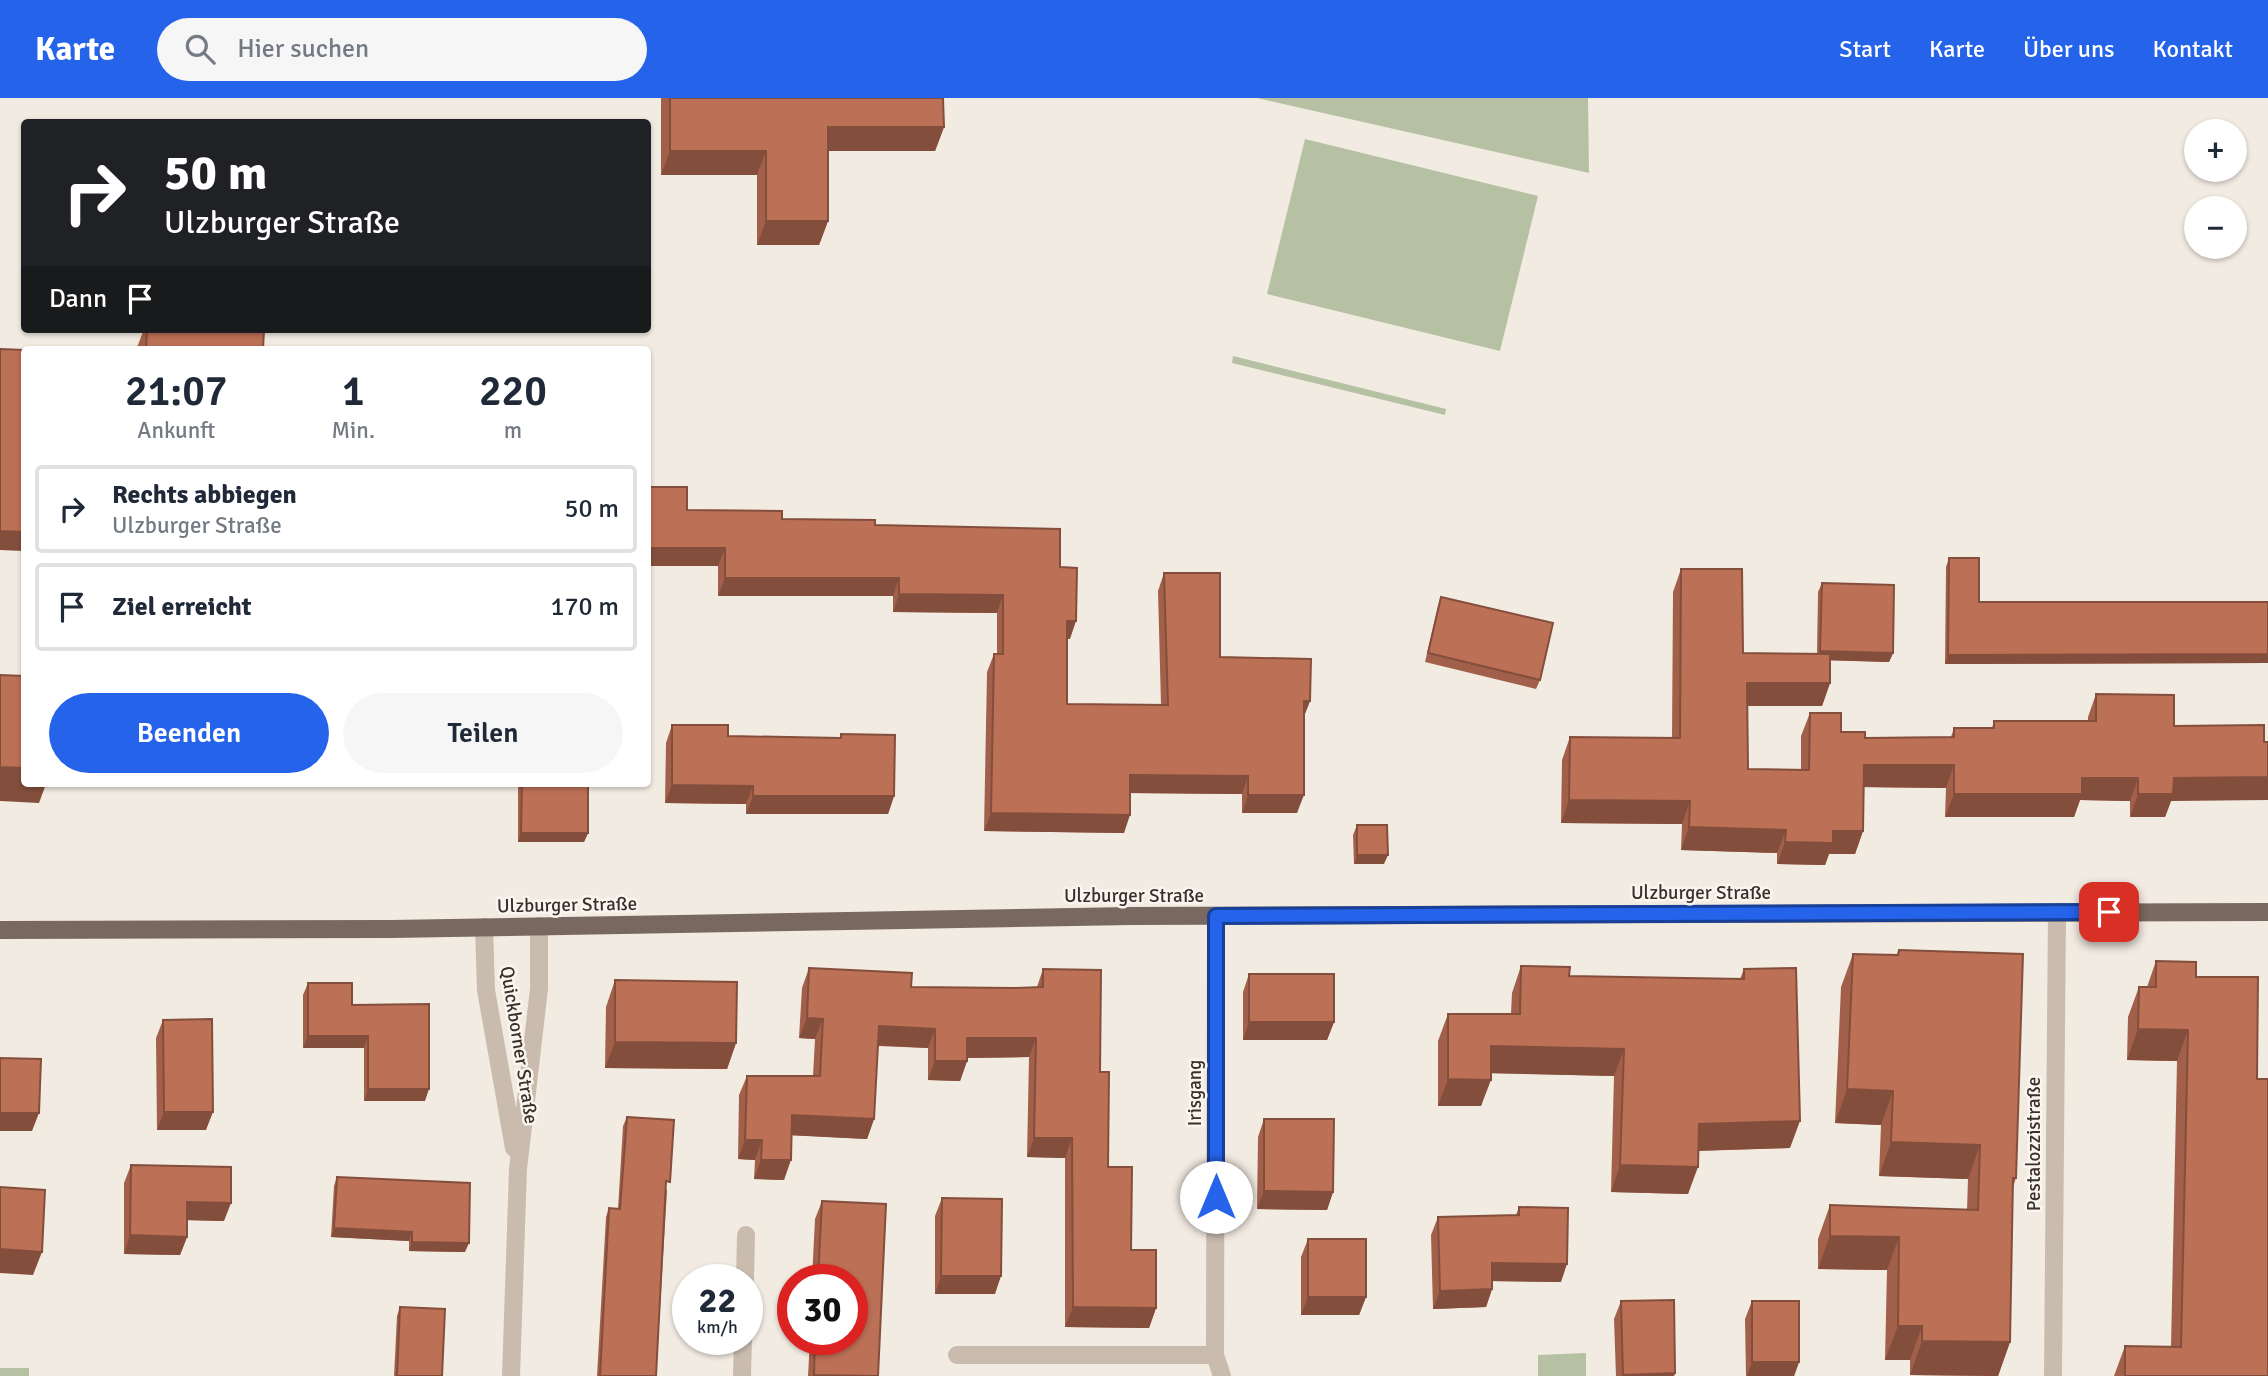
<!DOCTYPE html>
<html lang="de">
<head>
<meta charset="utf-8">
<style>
  :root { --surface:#fff; --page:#f6f6f7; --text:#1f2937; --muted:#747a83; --line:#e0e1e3; --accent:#2563eb }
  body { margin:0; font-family:Signika,sans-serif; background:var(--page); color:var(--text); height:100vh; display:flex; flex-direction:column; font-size:26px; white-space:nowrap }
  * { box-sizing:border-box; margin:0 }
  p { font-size:23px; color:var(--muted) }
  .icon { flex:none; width:38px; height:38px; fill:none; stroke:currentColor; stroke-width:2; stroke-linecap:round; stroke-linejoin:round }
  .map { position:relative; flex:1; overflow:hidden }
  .panel { position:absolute; left:21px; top:248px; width:630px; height:441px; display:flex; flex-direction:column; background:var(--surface); border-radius:7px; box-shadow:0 2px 5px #0004 }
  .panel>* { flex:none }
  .hud { position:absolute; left:21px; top:21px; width:630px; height:214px; border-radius:7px; box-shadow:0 2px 5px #0004; background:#202124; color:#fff; overflow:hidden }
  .buttons { position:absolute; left:2184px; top:21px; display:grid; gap:14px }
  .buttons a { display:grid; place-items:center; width:63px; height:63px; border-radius:50%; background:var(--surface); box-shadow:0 2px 5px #0004; font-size:35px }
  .speed { position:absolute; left:672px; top:1166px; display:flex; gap:14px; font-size:35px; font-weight:700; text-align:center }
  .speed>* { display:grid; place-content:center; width:91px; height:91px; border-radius:50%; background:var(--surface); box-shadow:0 2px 5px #0004; line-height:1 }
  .speed small { font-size:18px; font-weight:400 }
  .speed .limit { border:10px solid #d22; background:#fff; color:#111 }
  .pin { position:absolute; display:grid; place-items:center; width:60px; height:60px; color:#fff; margin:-30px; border-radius:14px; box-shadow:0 4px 10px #0006 }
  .me { position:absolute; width:77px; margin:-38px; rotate:0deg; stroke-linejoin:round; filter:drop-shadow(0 0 5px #0008) }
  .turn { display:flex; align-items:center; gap:24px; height:147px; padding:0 28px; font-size:32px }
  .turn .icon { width:91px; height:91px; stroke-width:2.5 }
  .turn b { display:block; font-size:49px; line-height:60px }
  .then { display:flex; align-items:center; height:66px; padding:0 28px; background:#0003; gap:14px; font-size:26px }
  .eta { display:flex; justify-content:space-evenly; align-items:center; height:119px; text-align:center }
  .eta b { font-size:42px; font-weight:600; line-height:49px }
  .cta { display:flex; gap:14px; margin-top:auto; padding:14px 28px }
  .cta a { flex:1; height:80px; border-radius:42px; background:var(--accent); color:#fff; font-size:28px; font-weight:600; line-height:80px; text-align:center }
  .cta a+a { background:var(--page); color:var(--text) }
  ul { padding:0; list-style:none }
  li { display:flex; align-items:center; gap:21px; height:88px; margin:0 14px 10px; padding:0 14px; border:4px solid var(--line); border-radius:7px }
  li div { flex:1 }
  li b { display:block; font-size:26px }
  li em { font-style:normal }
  header { display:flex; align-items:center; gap:42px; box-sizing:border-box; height:98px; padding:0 35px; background:var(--accent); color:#fff }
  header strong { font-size:33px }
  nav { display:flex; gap:38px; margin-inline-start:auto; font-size:24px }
  .search { width:490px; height:63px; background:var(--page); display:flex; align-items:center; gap:18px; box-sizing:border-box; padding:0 24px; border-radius:38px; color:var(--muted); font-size:26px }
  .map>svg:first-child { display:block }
  .green { fill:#b6c0a3 }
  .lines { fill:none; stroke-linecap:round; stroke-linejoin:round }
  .minor { stroke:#c9bbae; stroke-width:18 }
  .major { stroke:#79685f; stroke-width:18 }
  .wall { fill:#a2604a }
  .shaded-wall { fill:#844e3c }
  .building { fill:#bc7056; stroke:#844e3c; stroke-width:2 }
  .route-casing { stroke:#184099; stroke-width:18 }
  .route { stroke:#2563eb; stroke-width:12 }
  .labels { text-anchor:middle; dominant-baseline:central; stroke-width:5; stroke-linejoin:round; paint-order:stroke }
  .street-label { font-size:19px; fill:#39302c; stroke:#faf5ee }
</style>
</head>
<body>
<header>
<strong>Karte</strong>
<div class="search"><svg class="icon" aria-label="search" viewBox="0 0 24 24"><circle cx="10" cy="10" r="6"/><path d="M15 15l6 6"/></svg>Hier suchen</div>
<nav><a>Start</a><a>Karte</a><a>Über uns</a><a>Kontakt</a></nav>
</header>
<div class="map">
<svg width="2268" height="1278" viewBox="0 0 2268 1278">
  <rect width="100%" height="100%" fill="#f2ebe2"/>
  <!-- green -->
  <path class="green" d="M1257 0H1588L1589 75Z
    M1305 41 1538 98 1500 253 1267 196Z
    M1233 258 1446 311 1445 317 1232 265Z
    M1586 1255V1278H1538V1257Z
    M0 1270H29V1278H0Z"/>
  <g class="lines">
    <!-- minor -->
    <path class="minor" d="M1216 818 1215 1257 1222 1278
      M484 829 486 892 514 1050
      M745 1181 746 1137
      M957 1257H1215
      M511 1278 518 1071 539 891V828
      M742 1278 743 1241
      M2053 1278 2057 814"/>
    <!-- major -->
    <path class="major" d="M0 832 391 831 1131 818 2268 814"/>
  </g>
  <!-- wall -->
  <path class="wall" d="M661 0H943L944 29 935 53H828V123L819 147H757V77H661Z
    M144 231H264L263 252H136Z
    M687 412 782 421 875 427 1060 469 1070 541H1067V606L1161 607 1158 493 1164 475 1220 559 1310 603 1304 618 1297 715H1242V696L1130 695 1124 735 984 733 987 574 994 556H997V515L893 514V498H718V468Z
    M1949 460 1979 504H2268V565L1945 566 1946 469Z
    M1681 471 1743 555 1817 556 1818 494 1822 485 1893 555 1889 564 1830 562V585L1822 608H1747L1748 671 1801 672V638L1810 615 1841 634 1865 640 1951 639 1954 630H1992L1994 623H2088V619L2096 596 2171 703 2165 719H2130V703L2080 702 2074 719H1945L1946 690 1864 689 1863 733 1855 756H1829L1825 767 1777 766V755L1681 752 1682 726 1561 725 1562 662 1570 639 1672 640 1673 494Z
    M1441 499 1540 582 1536 591 1425 564 1438 508Z
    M672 627 728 638 840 640 841 636 894 698 888 716H746V706L665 705 666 645Z
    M518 686H588V735L584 744H518Z
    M1357 727 1384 766H1354L1353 737Z
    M1899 852 2016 1080 2013 1089 2010 1244 1998 1278 1910 1277V1262H1885L1887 1172 1818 1171V1141L1830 1107 1967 1112 1968 1081 1879 1078 1881 1027 1835 1025 1841 889 1853 856 1897 857Z
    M2156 863 2196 879 2257 981 2268 1278H2114L2125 1248 2171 1249 2177 963 2127 962 2128 919 2139 889H2147Z
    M1521 868 1569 878 1740 881 1744 871 1790 1050 1698 1053 1688 1096 1611 1094 1614 978 1491 975 1481 1008H1438V943L1448 916H1511L1512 895Z
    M809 870 911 889 1014 890 1037 889 1043 871 1100 974 1108 1069 1131 1152 1156 1210 1149 1230 1065 1229V1060L1027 1059 1029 959 967 960V963L960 983 928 982V950L878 948 874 1021 867 1041 792 1037 784 1082 754 1081 755 1062 738 1061 739 997 747 978H813L815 941 799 940 802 890Z
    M1249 876 1334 924 1327 942H1243V894Z
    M615 882 736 945 727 971 605 970 606 909Z
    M308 885 352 907 425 1003H364V950H303V897Z
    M163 922 206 1032H157L156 940Z
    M627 1019 667 1093 656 1278H597L606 1119 609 1110 618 1111 623 1028Z
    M1264 1021 1333 1094 1327 1112 1257 1111 1258 1039Z
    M131 1067 224 1123 187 1122V1139L180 1157 124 1156V1085Z
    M337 1079 465 1154 409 1153V1143L331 1139 334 1088Z
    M942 1100 995 1196H935V1118Z
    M822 1103 886 1106 878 1278H808L810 1241H852V1181H812L815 1121Z
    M1519 1109 1561 1184 1492 1183V1191L1486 1209 1433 1211 1431 1137 1438 1119 1516 1117Z
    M1308 1141 1366 1199 1359 1217H1301V1159Z
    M1621 1203 1675 1275 1674 1278H1616L1614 1221Z
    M1752 1203 1799 1264 1794 1278H1746L1745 1221Z
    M400 1209 442 1278H394L397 1218Z"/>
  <!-- shaded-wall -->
  <path class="shaded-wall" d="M828 29H944L935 53H819Z
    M670 53H766L757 77H661Z
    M766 123H828L819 147H757Z
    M0 433 24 434V453L0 452Z
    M648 450H725L718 468H648Z
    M725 480H899L893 498H718Z
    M899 496 1003 497 997 515 893 514Z
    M1067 523H1076L1070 541H1061Z
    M1820 553 1893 555 1889 564 1816 562Z
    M2268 556V565L1945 566 1948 557Z
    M1747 585H1830L1822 608H1739Z
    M1304 603H1310L1303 621Z
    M1864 667H1954L1946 690 1856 689Z
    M0 669 24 670V686H46L39 705 0 703Z
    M1130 677 1248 678 1242 696 1124 695Z
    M2268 679V702L2171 703 2165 719H2130L2138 696 2174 680Z
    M2082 680H2138L2130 703 2080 702 2074 719H1945L1954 696Z
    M672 687 753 688 746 706 665 705Z
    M1248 697H1304L1297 715H1242Z
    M753 698H894L888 716H746Z
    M1569 702 1690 703 1682 726 1561 725Z
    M991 715 1130 717 1124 735 984 733Z
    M1689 729 1786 732 1777 755 1681 752Z
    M1833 733H1863L1855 756H1829L1825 767 1777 766 1785 744Z
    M521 735H588L584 744H518Z
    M1357 757H1388L1384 766H1354Z
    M807 920 823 921 815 941 799 940Z
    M1249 924H1334L1327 942H1243Z
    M879 928 935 931 928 950 872 947Z
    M2138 931 2188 932 2177 963 2127 962Z
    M308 938H368L364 950H303Z
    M967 940H1036L1029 959 959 960Z
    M615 944 736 945 727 971 605 970Z
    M1491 948 1624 951 1614 978 1481 975Z
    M935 963H967L960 983 928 982Z
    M1448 981 1491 982 1481 1008H1438Z
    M368 991H429L425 1003H364Z
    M1847 991 1893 993 1881 1027 1835 1025Z
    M164 1014H213L206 1032H157Z
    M0 1015H39L32 1033H0Z
    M792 1017 874 1021 867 1041 785 1037Z
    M1800 1023 1790 1050 1689 1053 1699 1026Z
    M1034 1040H1072L1065 1060 1027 1059Z
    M745 1042H762L755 1062 738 1061Z
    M1891 1044 1980 1047 1968 1081 1879 1078Z
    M761 1062H791L784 1082 754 1081Z
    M1620 1067 1698 1069 1688 1096 1611 1094Z
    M1264 1093 1333 1094 1327 1112 1257 1111Z
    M187 1104 231 1105 224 1123 180 1122Z
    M334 1130 412 1134 409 1143 331 1139Z
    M130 1137 187 1139 180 1157 124 1156Z
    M1830 1138 1899 1139 1887 1172 1818 1171Z
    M412 1144 469 1145 465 1154 409 1153Z
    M0 1151 42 1154 33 1177 0 1175Z
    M1492 1165 1567 1166 1561 1184 1485 1183Z
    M941 1178H1001L995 1196H935Z
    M1492 1191 1486 1209 1433 1211 1440 1193Z
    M1308 1199H1366L1359 1217H1301Z
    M1073 1209 1156 1210 1149 1230 1065 1229Z
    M1898 1228H1922L1910 1262H1885Z
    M1922 1243 2010 1244 1998 1278 1910 1277Z
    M1752 1264H1799L1794 1278H1747Z
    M1675 1275 1674 1278H1622L1623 1277Z"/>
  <!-- building -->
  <path class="building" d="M670 0H943L944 29H828V123H766V53H670Z
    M147 231H264L263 252H146Z
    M0 251 24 252V434L0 433Z
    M648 389H687V412L782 413V421L875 422V427L1060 431V469L1077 470 1076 523H1067V606L1168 607 1164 475H1220V559L1311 561 1310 603H1304V697H1248V678L1130 677V717L991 715 994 556H1003V497L899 496V480H725V450H648Z
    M1949 460H1979V504H2268V556L1948 557Z
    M1681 471H1742L1743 555 1830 556V585H1747L1748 671 1809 672 1810 615H1841V634H1865V640L1954 639V630H1994V623H2096V596L2174 597V628L2264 627V644H2268V679L2174 680 2173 696H2138V680H2082V696H1954V667H1864L1863 733H1833V745L1785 744 1786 732 1689 729 1690 703 1569 702 1570 639 1680 640Z
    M1822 485 1894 487 1893 555 1820 553Z
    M1441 499 1553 525 1540 582 1428 555Z
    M0 577 24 578V670L0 669Z
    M672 627H728V638L841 640V636L895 637 894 698H753V688L672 687Z
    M522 686H588V735H521Z
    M1357 727H1387L1388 757H1357Z
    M1899 852 2023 856 2016 1080H2013L2010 1244 1922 1243V1228H1898L1899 1139 1830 1138V1107L1978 1112 1980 1047 1891 1044 1893 993 1847 991 1853 856 1898 857Z
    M2156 863 2196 864V879H2258L2257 981H2268V1278H2125V1248L2181 1249 2188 932 2138 931 2139 889H2156Z
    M1521 868 1570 869 1569 878 1744 881V871L1796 870 1800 1023 1699 1026 1698 1069 1620 1067 1624 951 1491 948V982L1448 981V916H1520Z
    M809 870 912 875 911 889 1014 890 1043 889V871L1101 872 1100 974H1109L1108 1069H1132L1131 1152H1156V1210L1073 1209 1072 1040H1034L1036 940H967V963H935V931L879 928 874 1021 792 1017 791 1062H761L762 1042H745L747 978H820L823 921 807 920Z
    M1249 876H1334V924H1249Z
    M615 882 737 884 736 945 615 944Z
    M308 885H352V907L429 906V991H368V938H308Z
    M212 921 213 1014H164L163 922Z
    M0 960 41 961 39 1015H0Z
    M627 1019 674 1022 670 1084 666 1083 656 1278H600L609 1110 620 1111Z
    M1264 1021H1334L1333 1094 1264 1093Z
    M131 1067 231 1069V1105L187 1104V1139L130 1137Z
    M337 1079 470 1085 469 1145 412 1144V1134L334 1130Z
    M0 1089 45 1092 42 1154 0 1151Z
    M942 1100 1002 1101 1001 1178H941Z
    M822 1103 886 1106 878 1278 814 1277 815 1241H852V1181H818Z
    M1519 1109 1568 1110 1567 1166 1492 1165V1191L1440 1193 1438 1119 1519 1117Z
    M1308 1141H1366V1199H1308Z
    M1674 1202 1675 1275 1623 1277 1621 1203Z
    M1752 1203H1799V1264H1752Z
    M400 1209 445 1211 442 1278H397Z"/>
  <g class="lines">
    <!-- route casing -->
    <g class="route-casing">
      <path id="route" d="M1216 1099V818L2109 814"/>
    </g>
    <!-- route -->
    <use href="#route" class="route"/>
  </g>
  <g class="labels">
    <!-- street labels -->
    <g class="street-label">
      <text x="1701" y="795">Ulzburger Straße</text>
      <text x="1134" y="798">Ulzburger Straße</text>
      <text transform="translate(567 807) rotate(-1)">Ulzburger Straße</text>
      <text transform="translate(519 947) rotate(81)">Quickborner Straße</text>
      <text transform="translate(1195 995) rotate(-90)">Irisgang</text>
      <text transform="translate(2034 1046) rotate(-90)">Pestalozzistraße</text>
    </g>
  </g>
</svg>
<div class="buttons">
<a>+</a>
<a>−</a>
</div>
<div class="speed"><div>22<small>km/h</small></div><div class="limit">30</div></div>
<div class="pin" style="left:2109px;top:814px;background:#d93025"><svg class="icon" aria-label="arrive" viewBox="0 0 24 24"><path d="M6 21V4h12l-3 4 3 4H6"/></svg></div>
<svg class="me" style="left:1216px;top:1099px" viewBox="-20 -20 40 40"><circle r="19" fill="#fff"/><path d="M0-13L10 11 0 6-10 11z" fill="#2563eb"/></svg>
<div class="hud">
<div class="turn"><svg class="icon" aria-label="right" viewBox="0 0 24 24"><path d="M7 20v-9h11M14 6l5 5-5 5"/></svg><div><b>50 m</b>Ulzburger Straße</div></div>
<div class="then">Dann<svg class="icon" aria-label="arrive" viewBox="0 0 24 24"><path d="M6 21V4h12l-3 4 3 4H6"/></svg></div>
</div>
<section class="panel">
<div class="eta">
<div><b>21:07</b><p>Ankunft</p></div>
<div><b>1</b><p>Min.</p></div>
<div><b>220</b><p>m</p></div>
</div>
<ul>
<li><svg class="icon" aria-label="right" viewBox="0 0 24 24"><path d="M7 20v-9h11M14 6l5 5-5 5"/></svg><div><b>Rechts abbiegen</b><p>Ulzburger Straße</p></div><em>50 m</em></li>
<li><svg class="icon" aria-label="arrive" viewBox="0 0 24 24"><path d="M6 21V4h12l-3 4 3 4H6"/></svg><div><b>Ziel erreicht</b></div><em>170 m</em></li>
</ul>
<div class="cta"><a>Beenden</a><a>Teilen</a></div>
</section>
</div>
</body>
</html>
